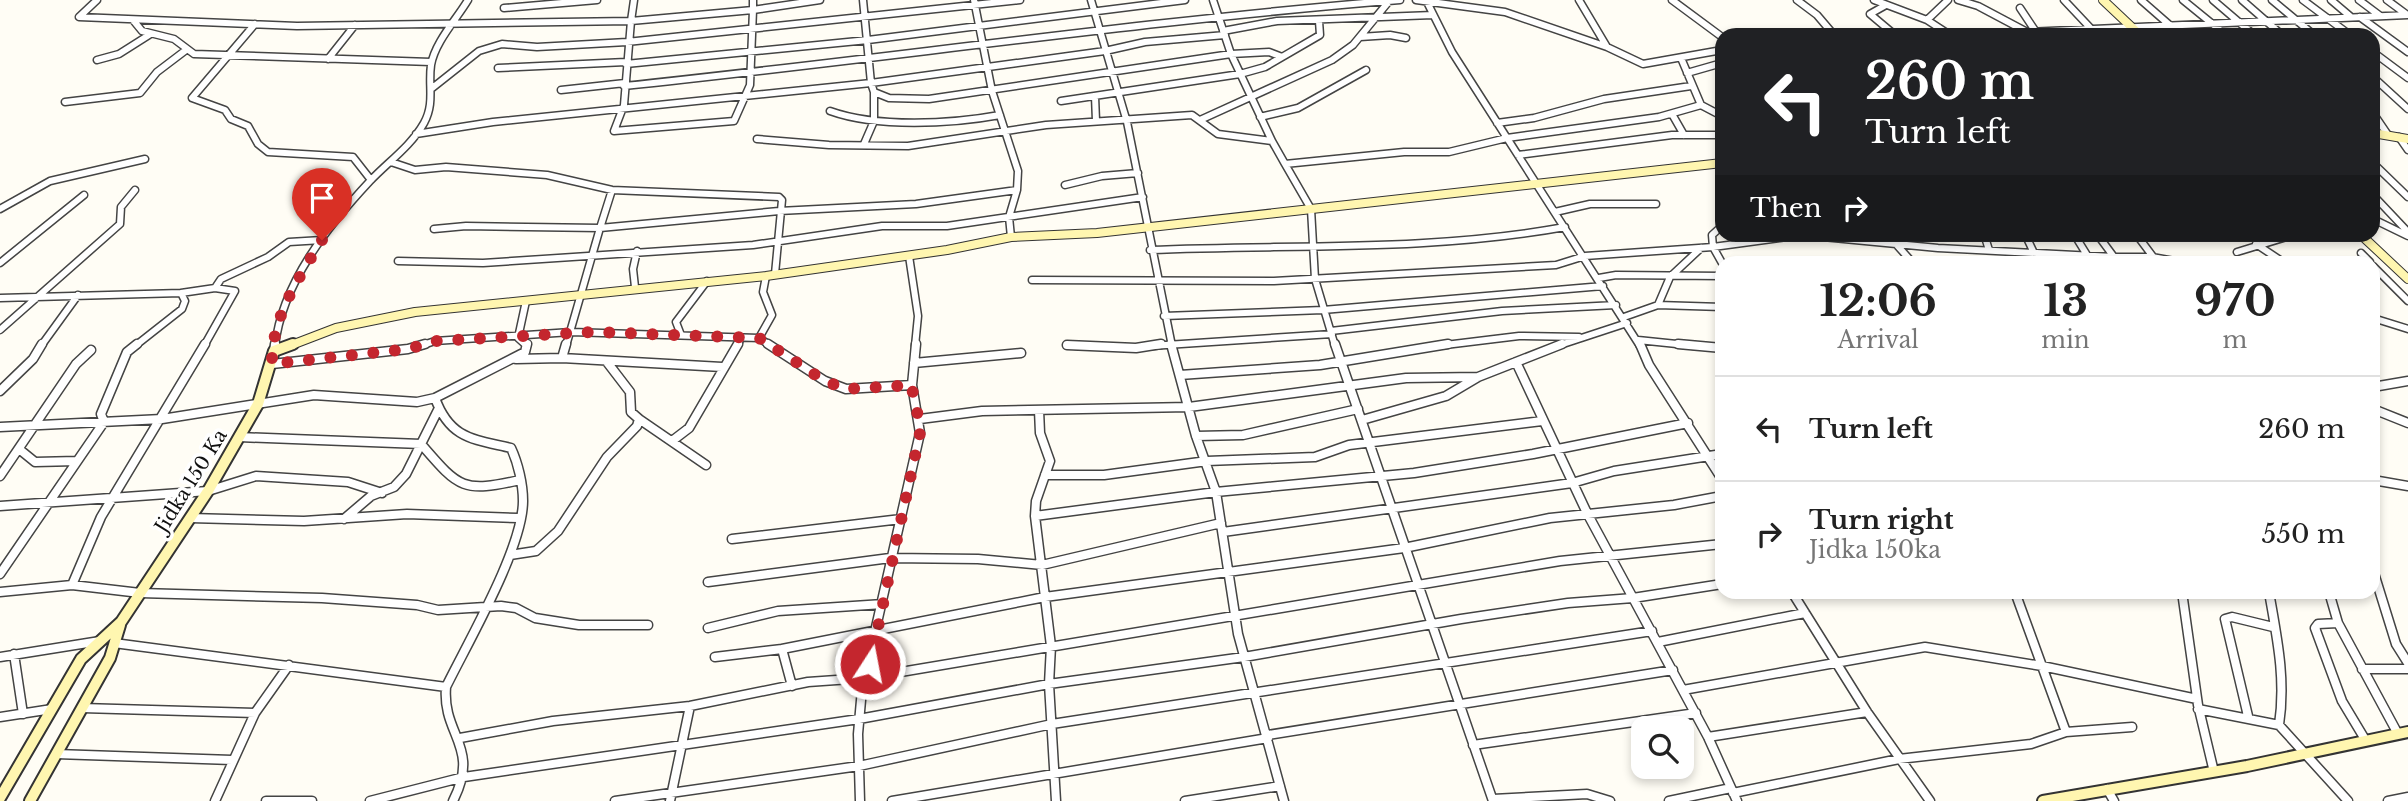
<!DOCTYPE html>
<html lang="en">
<head>
<meta charset="utf-8">
<style>
  :root { --surface:#fff; --page:#f2f2f2; --text:#222; --muted:#767676; --line:#e0e0e0 }
  body { margin:0; font-family:"Libre Baskerville",serif; background:var(--page); color:var(--text); height:100vh; display:flex; flex-direction:column; font-size:26px; white-space:nowrap }
  * { box-sizing:border-box; margin:0 }
  p { font-size:23px; color:var(--muted) }
  .icon { flex:none; width:38px; height:38px; fill:none; stroke:currentColor; stroke-width:2; stroke-linecap:round; stroke-linejoin:round }
  .map { position:relative; flex:1; overflow:hidden }
  .sheet { position:absolute; left:1715px; top:256px; width:665px; height:343px; display:flex; flex-direction:column; background:var(--surface); border-radius:21px; box-shadow:0 4px 10px #0003 }
  .sheet>* { flex:none }
  .top-card { position:absolute; left:1715px; top:28px; width:665px; height:214px; border-radius:21px; box-shadow:0 4px 10px #0003; background:#202124; color:#fff; overflow:hidden }
  .fabs { position:absolute; left:1631px; top:716px; display:grid; gap:14px }
  .fabs a { display:grid; place-items:center; width:63px; height:63px; border-radius:14px; background:var(--surface); box-shadow:0 4px 10px #0003; font-size:35px }
  .pin { position:absolute; display:grid; place-items:center; width:60px; height:60px; color:#fff; margin:-72px -30px; border-radius:50% 50% 50% 0; rotate:-45deg; box-shadow:0 0 7px #0007 }
  .pin .icon { rotate:45deg }
  .me { position:absolute; width:77px; margin:-38px; rotate:11deg; stroke-linejoin:round; filter:drop-shadow(0 0 5px #0008) }
  .turn { display:flex; align-items:center; gap:24px; height:147px; padding:0 35px; font-size:32px }
  .turn .icon { width:91px; height:91px; stroke-width:2.5 }
  .turn b { display:block; font-size:49px; line-height:60px }
  .then { display:flex; align-items:center; height:66px; padding:0 35px; background:#0003; gap:14px; font-size:26px }
  .eta { display:flex; justify-content:space-evenly; align-items:center; height:119px; text-align:center }
  .eta b { font-size:42px; font-weight:800; line-height:49px }
  ul { padding:0; list-style:none }
  li { display:flex; align-items:center; gap:21px; height:105px; padding:0 35px; border-top:2px solid var(--line) }
  li div { flex:1 }
  li b { display:block; font-size:26px }
  li em { font-style:normal }
  .map>svg:first-child { display:block }
  .lines { fill:none; stroke-linecap:round; stroke-linejoin:round }
  .street-far1-casing { stroke:#444; stroke-width:9 }
  .street-casing { stroke:#444; stroke-width:11 }
  .secondary-far1-casing { stroke:#333; stroke-width:10 }
  .secondary-casing { stroke:#333; stroke-width:14 }
  .street-far1 { stroke:#fff; stroke-width:6 }
  .street { stroke:#fff; stroke-width:8 }
  .secondary-far1 { stroke:#fff6b0; stroke-width:8 }
  .secondary { stroke:#fff6b0; stroke-width:10 }
  .route { stroke:#c4262e; stroke-width:12; stroke-dasharray:0 21.6 }
  .labels { text-anchor:middle; dominant-baseline:central; stroke-width:7; stroke-linejoin:round; paint-order:stroke }
  .street-label { font-size:19px; fill:#111; stroke:#fff }
</style>
</head>
<body>
<div class="map">
<svg width="2408" height="801" viewBox="0 0 2408 801">
  <rect width="100%" height="100%" fill="#fffdf5"/>
  <g class="lines">
    <!-- street-far1 casing -->
    <g class="street-far1-casing">
      <path id="street-far1" d="M97 0 79 17 297 26 631 21
        M753 0V10L820 0
        M863 0 871 83 874 92 889 98 929 99 1231 54 1269 52 1282 57
        M974 0 992 91 1018 171 1017 190 1009 217 1011 237
        M1091 0 1127 122 1172 346
        M1213 0 1231 54 1272 141
        M1416 0 1505 12 1607 47 1579 0
        M1426 0 1452 52 1640 346
        M1672 0 1722 37
        M1797 0 1817 15 1834 35
        M1874 0 1927 20 1950 35
        M1958 0 1978 6 2027 32
        M2064 0 2097 35
        M2141 0 2181 35
        M2183 0 2226 35
        M2213 0 2254 35
        M2242 0 2282 35
        M2272 0 2314 35
        M2303 0 2350 35
        M2331 0 2351 17
        M2359 0 2379 15
        M2387 0 2406 14
        M1886 5 1870 14 1895 35
        M504 8 597 0
        M2020 8 2036 32
        M753 10 750 85 734 121 614 131 624 105 631 21Z
        M2360 17 2408 52
        M133 20 142 31 174 39 194 54 431 62
        M1927 20 1948 0
        M631 21 634 0
        M255 24 192 98 225 110 231 119 248 126 258 144 268 152 353 157 371 180
        M1223 31 1277 21 1433 15
        M1958 35 2408 15
        M1360 37 1390 35 1406 38
        M1607 47 1643 64 1722 50
        M2373 52 2408 78
        M1681 58 1701 105 1722 116
        M328 59 355 25
        M97 60 119 54 149 35
        M626 64 868 40 1185 0
        M498 68 626 62
        M1687 73 1722 63
        M2373 77 2408 109
        M624 86C883 59 1141 21 1400 0
        M431 89 479 51 502 44 537 47 627 42 1020 0
        M561 90 625 83
        M1095 96 1096 121
        M1061 101 1240 74 1265 67 1320 35 1319 21
        M65 102 140 93 157 72 186 50
        M830 111C877 128 951 124 1000 115
        M2373 113 2388 135
        M1672 114 1684 135
        M1260 117 1298 108 1366 70
        M1200 120 1332 60 1353 45 1390 0
        M1497 123 1534 118 1604 99 1691 86
        M416 134 493 122 871 83 1105 51 1145 42 1225 35
        M2399 137 2408 150
        M757 139 829 145 908 146 1046 125 1192 115 1218 134 1272 141 1285 164 1404 152H1449L1507 138 1659 117 1701 105
        M864 144 874 121V92
        M1518 155 1672 135H1722
        M391 162 415 170 446 167 547 175 612 190 779 197 782 200 775 274
        M1285 164 1311 209 1315 279 1335 346
        M2377 167 2408 197
        M1065 185 1102 176 1138 173
        M2373 195 2408 232
        M0 209 50 181 145 159
        M1555 212 1590 204H1656
        M2373 219 2408 236
        M1722 226 1712 235 1713 247 1722 263
        M434 229 466 226 600 228 612 190
        M1892 234 1895 243 1912 262
        M1984 234 1989 250
        M2025 234 2034 253
        M2074 234 2087 255
        M2097 234 2114 257H2152L2180 262
        M2136 234 2157 262
        M2331 234 2361 235
        M2256 244 2283 262
        M1150 250C1289 244 1427 252 1565 227
        M2237 252 2296 234
        M2361 253 2370 262
        M909 256 918 316 915 346
        M398 261 483 263 753 245 882 226H947L1143 197
        M0 263 84 195
        M2373 266 2408 301
        M766 276 763 292 772 315 759 338 771 346
        M1599 278 1616 275 1722 276
        M1032 280 1274 281 1556 265 1585 256 1713 247 1802 235 1938 248 2114 257 2119 262
        M635 287 633 269 637 251
        M215 288 221 279 268 257 289 242 322 240
        M181 293 215 288 235 291 204 346
        M0 298 181 293 185 301 182 309 135 346
        M526 301 518 338 527 346
        M1658 305 1670 277 1701 248
        M1164 316 1323 310 1603 286
        M1624 317 1658 305 1722 307
        M2373 318 2408 329
        M0 330 120 224 121 207 135 190
        M1331 331 1502 311 1616 305
        M681 335 676 322 707 281
        M1638 340 1696 346
        M1067 345 1080 346
        M41 346 78 295
        M275 346C282 283 328 226 370 181 388 162 411 146 424 123 435 103 428 86 431 65 435 42 456 20 468 0
        M420 346 435 341 571 332 759 338
        M566 346 600 228 779 211 916 204 1017 190
        M737 346 741 338
        M1151 346 1332 334
        M1437 346 1519 336 1579 337
        M1557 346 1627 323"/>
    </g>
    <!-- street casing -->
    <g class="street-casing">
      <path id="street" d="M768 344 825 381 846 389 912 385
        M1171 344 1196 436 1216 492 1238 634 1284 801
        M1335 344 1493 801
        M1640 344 1649 365 1722 479
        M1678 344 1722 348
        M1067 345 1136 348 1161 344
        M274 351 275 344
        M562 358 566 344
        M516 359 562 358 722 367
        M1516 362 1587 513 1633 598 1722 584
        M914 363 1021 353
        M272 364 408 349 425 344
        M1180 375 1320 365 1448 344
        M2373 387 2408 381
        M0 391 33 359 42 344
        M435 398C450 439 473 439 511 448 518 463 523 484 523 501 523 548 468 642 446 687
        M2373 409 2408 423
        M1039 410 1040 433 1050 461 1036 501 1035 516 1051 646 1049 684 1056 801
        M639 419 706 465
        M920 419 982 411 1189 407 1406 378 1478 377
        M1362 420 1446 396 1478 377 1562 344
        M0 427 162 419 314 395 417 402 435 398 525 352 527 344
        M1196 436 1243 435 1358 409
        M239 437 421 444C459 488 462 493 520 480
        M672 441 689 428 738 344
        M19 449 35 462 77 461
        M1045 475H1104L1207 461 1315 457 1349 445 1542 421
        M0 476 76 364 91 350
        M2373 480 2408 486
        M0 506 208 491 256 476 348 482 382 493
        M1035 516 1216 492 1414 473 1533 454 1688 423
        M190 518 304 521 407 514 518 518
        M344 519 371 496 394 487 406 474 438 410
        M1223 532 1572 483 1614 471 1722 454
        M732 539 901 519
        M510 555 536 551 558 531 607 457 637 426 639 419 631 412 630 392 607 362
        M2373 570 2396 644 2408 663
        M0 574 104 422 101 414 127 352 137 344
        M708 582 890 558 978 559 1042 565 1221 523
        M72 585 101 517 205 344
        M0 592 72 585 140 593 322 598 417 605 438 610 501 606 516 608 535 618 579 625H648
        M1792 592 1867 712 1930 801
        M2015 592 2066 732
        M2182 592 2198 705 2214 772
        M2269 592C2277 638 2286 679 2279 725
        M2329 592 2338 623 2398 734
        M2338 623 2318 624 2315 628 2342 701 2366 741
        M708 628 778 611 883 604
        M1658 642 1805 613
        M114 643 446 687C442 736 481 746 453 801
        M782 649 1045 597 1404 548 1550 518 1674 505 1722 496
        M14 654 23 714
        M0 657 100 641
        M715 657 782 649 792 686
        M2362 669H2408
        M1683 690 1925 647 2042 666 2197 699
        M82 708 255 713
        M2198 709 2279 725 2348 801
        M2248 716 2225 619 2232 617 2273 627
        M0 717 52 709
        M1268 735 1673 670
        M1708 737 1867 712
        M460 738 553 721 690 706 808 682 865 678 1560 561 1722 544
        M1473 745 1696 713
        M56 754 232 760
        M2107 789 2114 801
        M1733 793 1899 759 2031 744 2066 732 2132 727
        M1493 799 1587 794 1610 801
        M215 801 255 713 289 665
        M266 801H312
        M370 801 464 777 859 719 1049 684 1244 657 1461 619 1568 603 1633 598 1708 737 1737 801
        M615 801 859 766 1052 724 1652 631
        M670 801 690 706
        M860 801 858 734 862 689 920 433 912 385 916 344
        M892 801 1268 738
        M1185 801 1280 786
        M1669 801 1731 788
        M2388 801 2408 797"/>
    </g>
    <!-- secondary-far1 casing -->
    <g class="secondary-far1-casing">
      <path id="secondary-far1" d="M2103 0 2140 35
        M2373 133 2408 139
        M2360 234 2408 279
        M289 346 336 328 415 312 766 276 947 250 1011 237 1097 233 1722 163"/>
    </g>
    <!-- secondary casing -->
    <g class="secondary-casing">
      <path id="secondary" d="M0 798 81 659 121 622 208 491 258 404 274 351 293 344
        M30 801 110 658 120 625
        M2043 801 2247 766 2408 732"/>
    </g>
    <!-- street-far1 -->
    <use href="#street-far1" class="street-far1"/>
    <!-- street -->
    <use href="#street" class="street"/>
    <!-- secondary-far1 -->
    <use href="#secondary-far1" class="secondary-far1"/>
    <!-- secondary -->
    <use href="#secondary" class="secondary"/>
  </g>
  <g class="lines">
    <!-- route -->
    <path class="route" d="M322 240C299 278 271 318 272 364L408 349 435 341 593 332 759 338 825 381 846 389 912 385C913 402 920 416 920 433L870 664"/>
  </g>
  <g class="labels">
    <!-- street labels -->
    <g class="street-label">
      <text transform="translate(191 481) rotate(-58)">Jidka 150 Ka</text>
    </g>
  </g>
</svg>
<div class="fabs">
<a><svg class="icon" aria-label="search" viewBox="0 0 24 24"><circle cx="10" cy="10" r="6"/><path d="M15 15l6 6"/></svg></a>
</div>
<div class="pin" style="left:322px;top:240px;background:#d93025"><svg class="icon" aria-label="arrive" viewBox="0 0 24 24"><path d="M6 21V4h12l-3 4 3 4H6"/></svg></div>
<svg class="me" style="left:870px;top:664px" viewBox="-20 -20 40 40"><circle r="17" fill="#c4262e" stroke="#fff" stroke-width="3"/><path d="M0-11L8 9 0 5-8 9z" fill="#fff"/></svg>
<div class="top-card">
<div class="turn"><svg class="icon" aria-label="left" viewBox="0 0 24 24"><path d="M17 20v-9H6M10 6l-5 5 5 5"/></svg><div><b>260 m</b>Turn left</div></div>
<div class="then">Then<svg class="icon" aria-label="right" viewBox="0 0 24 24"><path d="M7 20v-9h11M14 6l5 5-5 5"/></svg></div>
</div>
<section class="sheet">
<div class="eta">
<div><b>12:06</b><p>Arrival</p></div>
<div><b>13</b><p>min</p></div>
<div><b>970</b><p>m</p></div>
</div>
<ul>
<li><svg class="icon" aria-label="left" viewBox="0 0 24 24"><path d="M17 20v-9H6M10 6l-5 5 5 5"/></svg><div><b>Turn left</b></div><em>260 m</em></li>
<li><svg class="icon" aria-label="right" viewBox="0 0 24 24"><path d="M7 20v-9h11M14 6l5 5-5 5"/></svg><div><b>Turn right</b><p>Jidka 150ka</p></div><em>550 m</em></li>
</ul>
</section>
</div>
</body>
</html>
